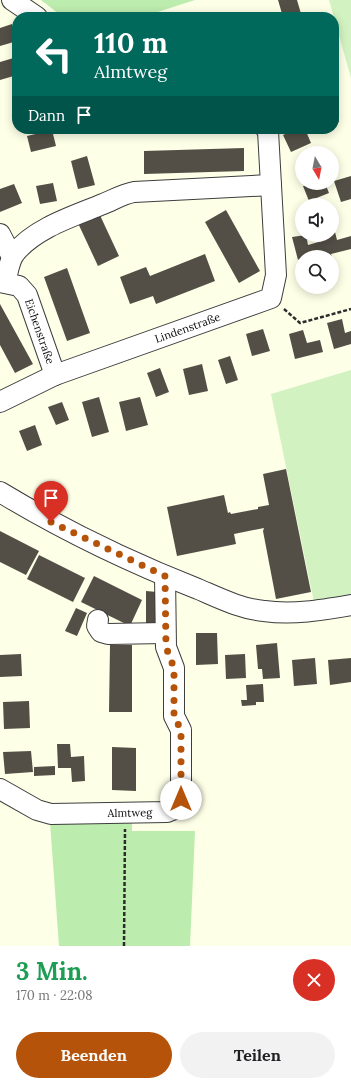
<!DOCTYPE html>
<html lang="de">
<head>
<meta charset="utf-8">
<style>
  :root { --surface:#fff; --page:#f2f2f2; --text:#202124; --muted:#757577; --accent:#b45309 }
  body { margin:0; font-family:Lora,serif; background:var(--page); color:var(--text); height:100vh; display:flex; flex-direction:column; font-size:15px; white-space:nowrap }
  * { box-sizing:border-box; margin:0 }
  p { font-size:13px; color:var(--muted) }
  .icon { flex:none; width:22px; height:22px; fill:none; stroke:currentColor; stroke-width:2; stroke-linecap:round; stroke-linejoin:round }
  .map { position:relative; height:946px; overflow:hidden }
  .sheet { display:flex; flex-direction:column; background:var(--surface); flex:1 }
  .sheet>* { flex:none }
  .top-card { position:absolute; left:12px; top:12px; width:327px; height:122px; border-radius:16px; box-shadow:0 2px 10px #0003; background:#00695c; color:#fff; overflow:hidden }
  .needle { width:26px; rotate:170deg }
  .fabs { position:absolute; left:295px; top:146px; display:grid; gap:8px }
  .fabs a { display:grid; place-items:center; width:44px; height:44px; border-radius:50%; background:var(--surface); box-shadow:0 2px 10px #0003; font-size:20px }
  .pin { position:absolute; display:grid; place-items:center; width:34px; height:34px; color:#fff; margin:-41px -17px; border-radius:50% 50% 50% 0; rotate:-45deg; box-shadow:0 0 4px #0007 }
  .pin .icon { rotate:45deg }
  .me { position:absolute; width:44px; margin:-22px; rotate:0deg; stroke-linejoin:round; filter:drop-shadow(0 0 3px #0008) }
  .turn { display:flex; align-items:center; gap:14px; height:84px; padding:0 16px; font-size:18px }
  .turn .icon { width:52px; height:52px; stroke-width:2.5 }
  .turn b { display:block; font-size:28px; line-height:34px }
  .then { display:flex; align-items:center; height:38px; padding:0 16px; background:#0003; gap:8px; font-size:15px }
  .round { display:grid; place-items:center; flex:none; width:42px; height:42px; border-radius:21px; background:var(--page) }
  .head { display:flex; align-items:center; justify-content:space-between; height:68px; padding:0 16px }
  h1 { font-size:24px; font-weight:800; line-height:30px; color:#1e9e55 }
  .primary-button { display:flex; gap:8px; margin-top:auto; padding:8px 16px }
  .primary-button a { flex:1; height:46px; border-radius:24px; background:var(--accent); color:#fff; font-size:16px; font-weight:800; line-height:46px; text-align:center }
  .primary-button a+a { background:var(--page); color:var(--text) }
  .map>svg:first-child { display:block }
  .green { fill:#bdecaf }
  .pitch { fill:#d3f2c1 }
  .building { fill:#534f46 }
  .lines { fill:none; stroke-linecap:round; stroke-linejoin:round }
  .minor-casing { stroke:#3d3d3d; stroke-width:22 }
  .path { stroke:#2c2c2c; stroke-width:2.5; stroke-dasharray:4 2; stroke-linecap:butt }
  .minor { stroke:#fff; stroke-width:20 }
  .route { stroke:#b45309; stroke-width:7; stroke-dasharray:0 12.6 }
  .labels { text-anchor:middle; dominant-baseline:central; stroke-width:4; stroke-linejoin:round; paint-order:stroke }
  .street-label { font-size:11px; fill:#0a0a0a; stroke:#fff }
</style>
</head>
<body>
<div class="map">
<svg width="351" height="946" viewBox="0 0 351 946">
  <rect width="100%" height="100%" fill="#fdffe7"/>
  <!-- green -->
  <path class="green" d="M41 0H195L142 17H63Z
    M132 820V831H195L190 946H59L50 822Z"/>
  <!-- pitch -->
  <path class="pitch" d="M329 0H351V78Z
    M351 370V596L314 602 271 394Z"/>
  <!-- building -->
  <path class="building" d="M278 0H297L302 17H283Z
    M12 24 17 41 0 46V28Z
    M17 57V75L0 80V62Z
    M334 105 339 122 334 124Z
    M296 129H305L311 143 291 152 283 135Z
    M52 130 56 146 31 152 27 136Z
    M244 148V171L144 174V151Z
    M87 156 95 185 78 189 71 161Z
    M351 176V199L341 202 334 181Z
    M53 183 57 201 40 204 36 186Z
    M312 183H325L329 193 309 201 303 186Z
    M14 184 22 203 0 212V189Z
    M226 210 260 271 239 283 205 222Z
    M98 211 119 256 98 266 77 221Z
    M334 228 337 240 351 236V249L331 254 332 257 313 256 302 257 298 260 292 237 306 235 308 245 322 241 320 235H332V229Z
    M205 254 215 281 156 304 153 296 130 304 120 277 146 267 150 276Z
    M67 268 90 333 67 341 44 277Z
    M0 304 33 364 15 373 0 345Z
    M342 319 345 333 351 331V344L334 349 327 323Z
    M263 329 270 351 252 356 246 334Z
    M303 330 307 343 320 340 323 352 295 359 289 334Z
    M230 356 238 380 226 384 218 360Z
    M202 364 208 391 189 395 183 369Z
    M160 368 169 392 156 397 147 373Z
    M99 397 109 432 92 437 82 402Z
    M140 397 148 425 126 431 119 402Z
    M62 402 69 420 56 425 48 407Z
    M35 425 42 445 27 451 19 431Z
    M286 469 311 592 276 599 263 531 264 528 234 534 236 544 177 556 167 507 224 495 228 513 230 512 231 514 258 509V507L269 505 263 474Z
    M0 531 39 551 26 575 0 562Z
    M39 555 85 578 73 602 27 579Z
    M94 576 142 600 130 626 81 602Z
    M146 591 157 592 156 625H146Z
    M76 608 87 613 77 636 65 631Z
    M196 633H217L218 664 196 665Z
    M277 643 280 678 263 679 262 669H258L256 645Z
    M110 645H132V712H109Z
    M21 654 22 676 0 677V655Z
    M245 654 246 678 226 679 225 655Z
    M315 658 317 684 294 686 292 660Z
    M351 658V682L330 685 328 660Z
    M263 684 264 702H256V705L242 706 241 700H247L246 685Z
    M29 701 30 728 4 729 3 702Z
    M57 744H70L71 757 84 756 85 781 72 782 71 768H58Z
    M112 747 136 748V791L112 790Z
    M31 751 33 772 5 774 3 752Z
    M55 766V775L34 776V767Z"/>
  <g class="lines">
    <!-- minor casing -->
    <g class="minor-casing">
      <g id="minor">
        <path d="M12 0 37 17"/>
        <path d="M0 234 12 257"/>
        <path id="s1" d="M0 282 19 286 27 295 55 375"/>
        <path d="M5 282C8 273 9 260 15 253 35 228 74 216 103 204 113 200 123 194 134 192L271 185"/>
        <path id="s2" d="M0 402 55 375 271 298 276 275 268 131 266 129"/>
        <path d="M0 492C63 530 129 562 198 589 219 598 241 609 264 611 294 615 322 610 351 605"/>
        <path d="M98 620 97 626 101 632 108 634 165 633"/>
        <path id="s3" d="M0 789 37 810 51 814 167 812 179 807 181 799V730L174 716V668L166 647 165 576"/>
      </g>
    </g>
    <!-- path -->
    <path class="path" d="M284 309 300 323 351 309
      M124 946 125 829"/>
    <!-- minor -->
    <use href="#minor" class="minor"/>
  </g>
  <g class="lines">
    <!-- route -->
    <path class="route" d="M51 522 165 576 166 647 174 668V716L181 730V799"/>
  </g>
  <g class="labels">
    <!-- street labels -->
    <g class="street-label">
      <text stroke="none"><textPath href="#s2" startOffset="202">Lindenstraße</textPath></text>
      <text stroke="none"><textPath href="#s1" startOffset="70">Eichenstraße</textPath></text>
      <text stroke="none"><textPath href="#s3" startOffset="136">Almtweg</textPath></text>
    </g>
  </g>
</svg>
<div class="fabs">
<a><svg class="needle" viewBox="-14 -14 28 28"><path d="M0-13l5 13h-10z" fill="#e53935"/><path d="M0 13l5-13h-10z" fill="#757577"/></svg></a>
<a><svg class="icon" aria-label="sound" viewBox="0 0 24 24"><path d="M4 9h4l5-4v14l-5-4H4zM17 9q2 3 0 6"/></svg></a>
<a><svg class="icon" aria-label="search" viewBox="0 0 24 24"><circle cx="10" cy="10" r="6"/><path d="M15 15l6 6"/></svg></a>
</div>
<div class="pin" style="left:51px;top:522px;background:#d93025"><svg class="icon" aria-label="arrive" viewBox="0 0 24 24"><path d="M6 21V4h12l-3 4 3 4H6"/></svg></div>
<svg class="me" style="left:181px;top:799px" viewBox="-20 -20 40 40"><circle r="19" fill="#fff"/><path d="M0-13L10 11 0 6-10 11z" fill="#b45309"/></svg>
<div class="top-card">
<div class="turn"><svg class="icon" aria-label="left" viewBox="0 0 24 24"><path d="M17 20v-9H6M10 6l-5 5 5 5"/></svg><div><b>110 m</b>Almtweg</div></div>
<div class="then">Dann<svg class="icon" aria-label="arrive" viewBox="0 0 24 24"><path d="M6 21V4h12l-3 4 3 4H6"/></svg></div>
</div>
</div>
<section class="sheet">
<div class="head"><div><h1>3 Min.</h1><p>170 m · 22:08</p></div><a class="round" style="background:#d93025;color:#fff"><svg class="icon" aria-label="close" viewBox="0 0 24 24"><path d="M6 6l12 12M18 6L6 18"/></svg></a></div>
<div class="primary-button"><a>Beenden</a><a>Teilen</a></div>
</section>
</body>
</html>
